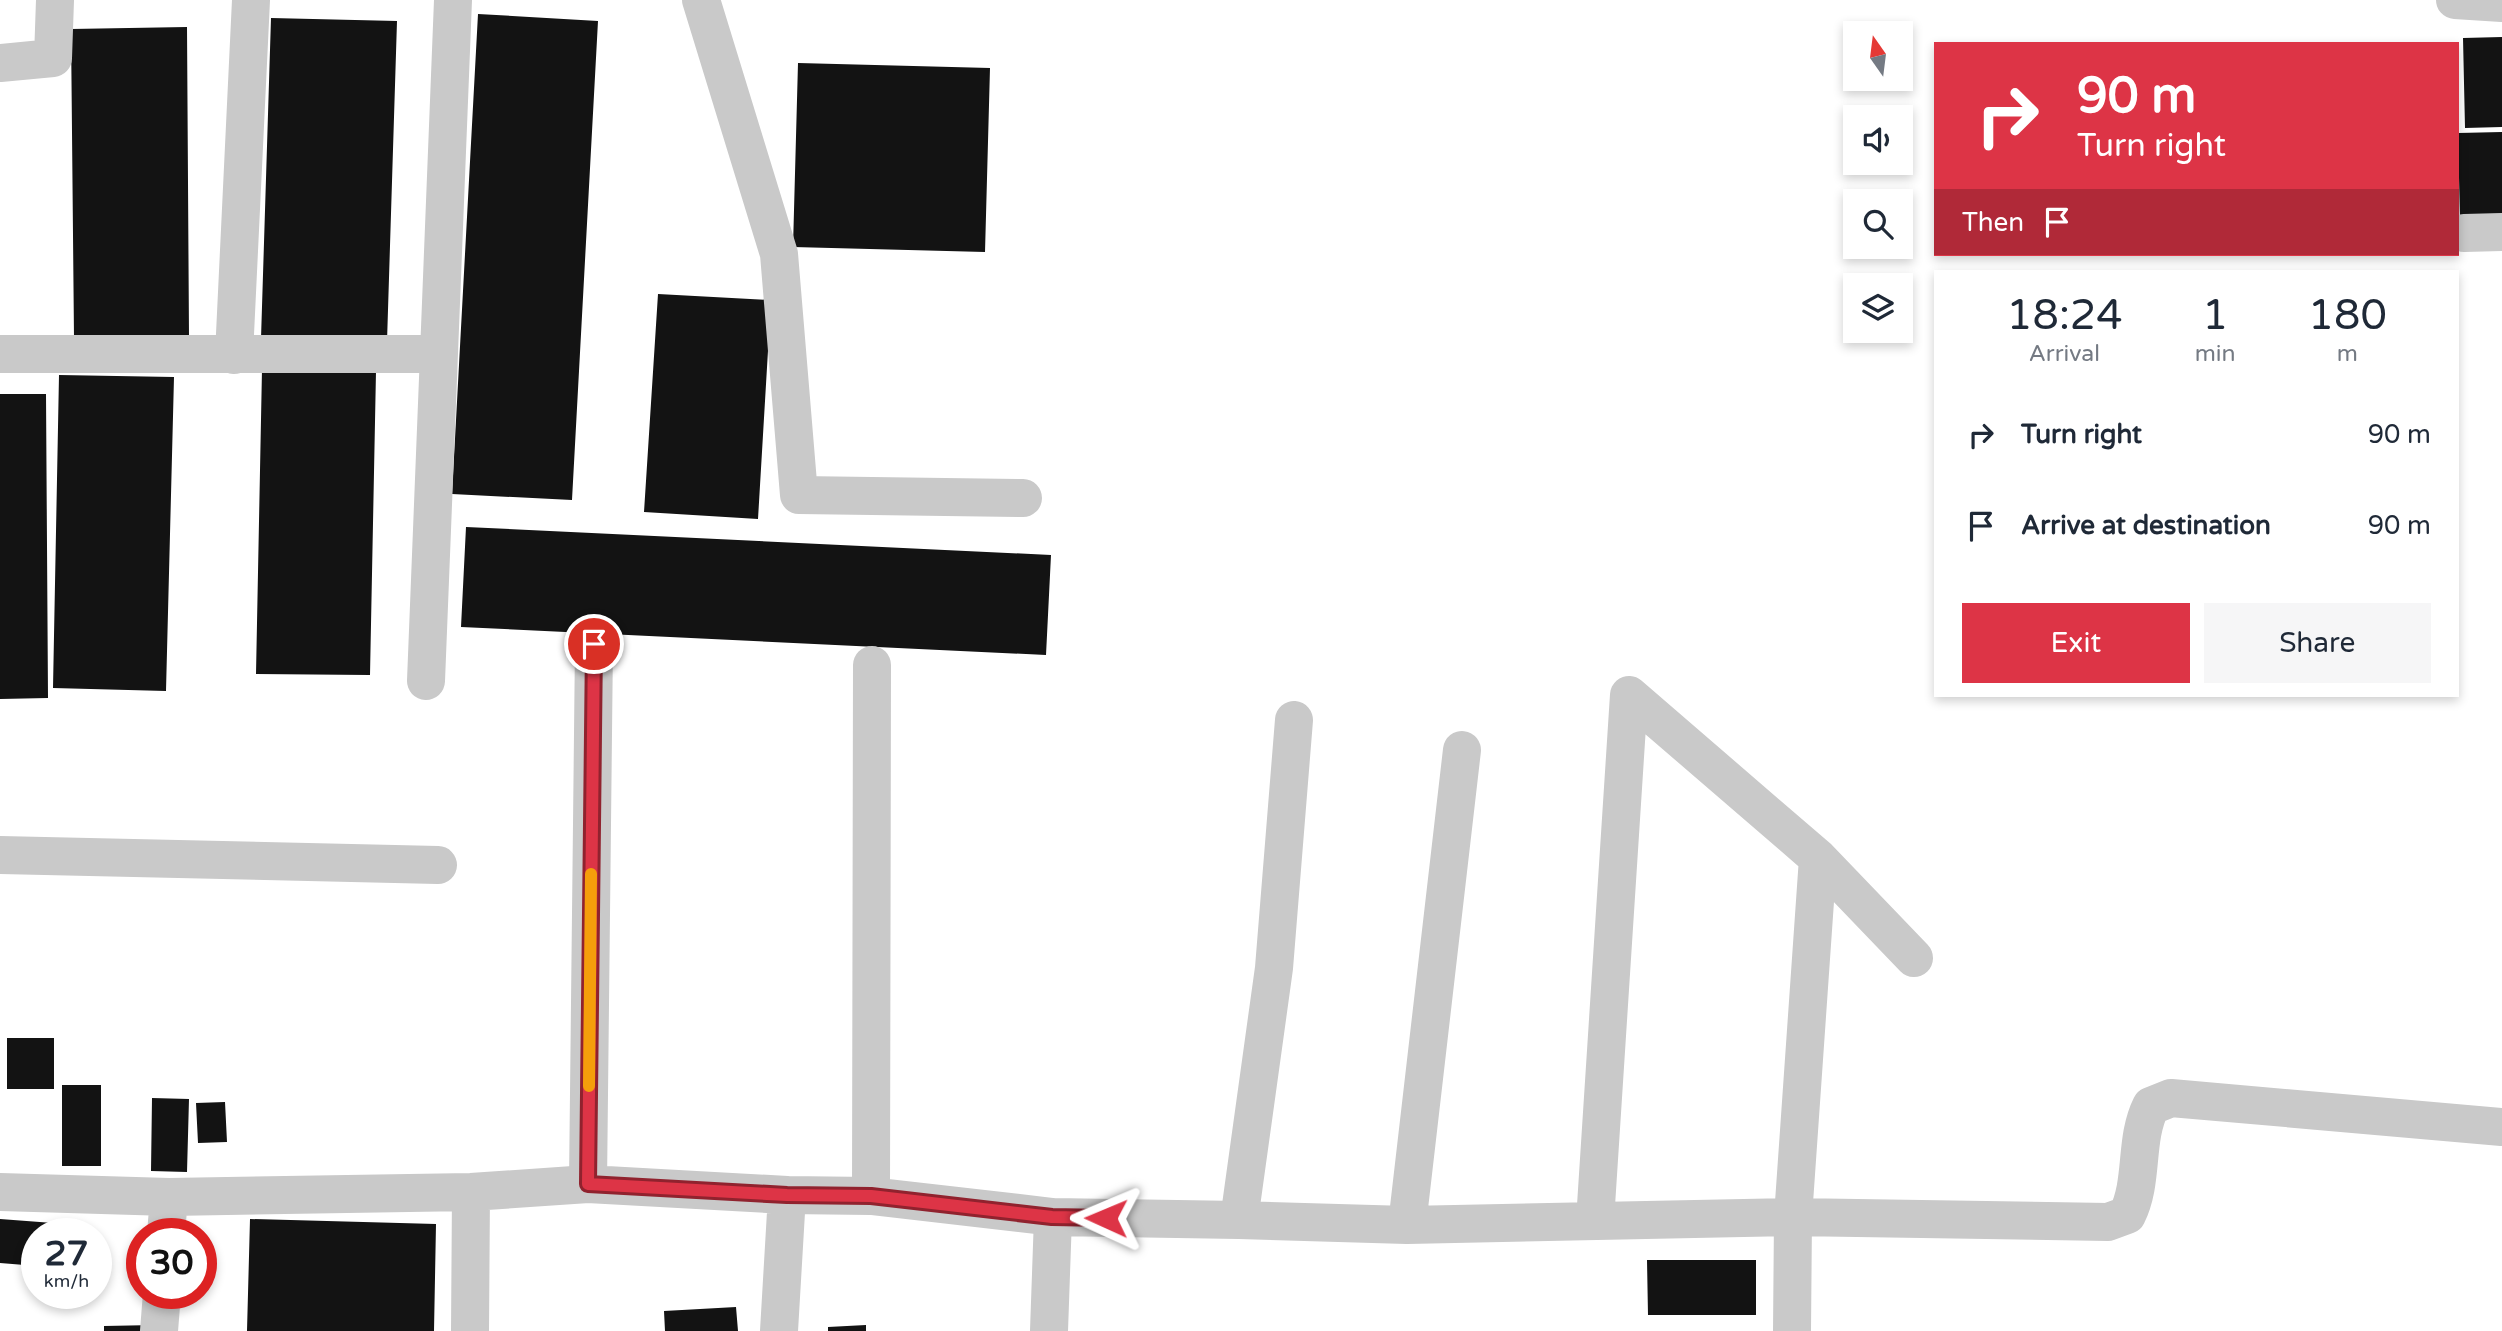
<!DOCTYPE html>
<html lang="en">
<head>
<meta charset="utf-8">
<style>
  :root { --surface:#fff; --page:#f6f6f7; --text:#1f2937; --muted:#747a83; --accent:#dd3446 }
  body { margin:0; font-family:"Varela Round",sans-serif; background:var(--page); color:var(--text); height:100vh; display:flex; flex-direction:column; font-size:26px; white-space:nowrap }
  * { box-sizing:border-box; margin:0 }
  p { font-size:23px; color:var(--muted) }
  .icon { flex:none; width:38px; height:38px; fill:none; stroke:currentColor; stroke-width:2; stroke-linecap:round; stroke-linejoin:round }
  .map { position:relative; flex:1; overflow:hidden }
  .sheet { position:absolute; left:1934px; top:270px; width:525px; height:427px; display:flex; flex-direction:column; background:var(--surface); border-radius:0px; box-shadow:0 4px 10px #0003 }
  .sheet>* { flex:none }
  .hud { position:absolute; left:1934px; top:42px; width:525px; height:214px; border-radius:0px; box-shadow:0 4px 10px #0003; background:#dd3446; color:#fff; overflow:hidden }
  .needle { width:46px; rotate:346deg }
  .controls { position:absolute; left:1843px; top:21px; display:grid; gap:14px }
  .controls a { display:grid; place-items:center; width:70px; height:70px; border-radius:0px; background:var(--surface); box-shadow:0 4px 10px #0003; font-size:35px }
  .speed { position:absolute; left:21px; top:1218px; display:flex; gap:14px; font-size:35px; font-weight:700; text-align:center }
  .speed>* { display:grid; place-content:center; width:91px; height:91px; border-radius:50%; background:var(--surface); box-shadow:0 4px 10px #0003; line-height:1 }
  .speed small { font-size:18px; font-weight:400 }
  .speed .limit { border:10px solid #d22; background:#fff; color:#111 }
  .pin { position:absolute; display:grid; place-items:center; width:60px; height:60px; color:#fff; margin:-30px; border:4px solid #fff; border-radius:50%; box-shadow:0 2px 7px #0007 }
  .me { position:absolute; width:77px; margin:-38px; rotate:271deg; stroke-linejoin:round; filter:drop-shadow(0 0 5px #0008) }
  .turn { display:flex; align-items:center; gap:24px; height:147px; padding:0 28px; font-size:32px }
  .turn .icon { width:91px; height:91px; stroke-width:2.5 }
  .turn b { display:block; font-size:49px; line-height:60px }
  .then { display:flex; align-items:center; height:66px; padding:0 28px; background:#0003; gap:14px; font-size:26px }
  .eta { display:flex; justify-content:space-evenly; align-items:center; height:119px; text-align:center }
  .eta b { font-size:42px; font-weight:600; line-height:49px }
  .button { display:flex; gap:14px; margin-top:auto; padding:14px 28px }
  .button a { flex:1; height:80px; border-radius:0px; background:var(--accent); color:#fff; font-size:28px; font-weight:600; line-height:80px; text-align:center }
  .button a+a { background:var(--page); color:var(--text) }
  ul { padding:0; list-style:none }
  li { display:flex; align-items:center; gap:21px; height:91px; padding:0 28px }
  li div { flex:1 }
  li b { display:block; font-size:26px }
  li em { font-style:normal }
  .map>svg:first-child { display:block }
  .building { fill:#131313 }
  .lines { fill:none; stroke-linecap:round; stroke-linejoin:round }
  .street { stroke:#c9c9c9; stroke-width:38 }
  .route-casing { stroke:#90222e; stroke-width:18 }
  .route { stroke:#dd3446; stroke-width:12 }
  .slow { stroke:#f59e0b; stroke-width:12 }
</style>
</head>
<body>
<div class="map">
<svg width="2502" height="1331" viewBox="0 0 2502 1331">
  <rect width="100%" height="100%" fill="#fff"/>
  <!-- building -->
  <path class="building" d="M478 14 598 21 572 500 452 494Z
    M271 18 397 21 387 342 261 339Z
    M187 27 189 337 74 338 71 29Z
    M2502 37V127L2465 128 2463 38Z
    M798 63 990 68 985 252 793 247Z
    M2502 132V221L2460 222 2458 133Z
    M658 294 771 300 758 519 644 512Z
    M262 369 376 371 370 675 256 674Z
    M59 375 174 377 166 691 53 688Z
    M0 394H46L48 698 0 699Z
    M466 527 1051 555 1046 655 461 627Z
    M7 1038H54V1089H7Z
    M62 1085H101V1166H62Z
    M152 1098 189 1099 187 1172 151 1171Z
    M225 1102 227 1142 198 1143 196 1103Z
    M0 1219 53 1223 52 1234H37V1266L0 1263Z
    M250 1219 436 1224 434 1331H247Z
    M1647 1260H1756V1315H1648Z
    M736 1307 738 1331H665L664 1311Z
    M155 1325V1331H104V1326Z
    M866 1325V1331H828V1327Z"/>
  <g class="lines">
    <!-- street -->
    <path class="street" d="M701 0 779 254 799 495 1023 498
      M2455 0 2502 3
      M0 63 53 58 55 0
      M2464 233 2502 232
      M0 354H439
      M234 355 251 0
      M426 681 453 0
      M0 855 438 865
      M588 1184 594 644
      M0 1192 169 1197 471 1192 588 1184 787 1195 871 1196 1053 1217 1239 1220 1407 1225 1793 1217 2108 1222 2127 1215C2144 1181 2134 1140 2151 1106L2171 1098 2502 1127
      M871 1196 872 665
      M1239 1220 1274 968 1294 720
      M1595 1221 1629 695 1818 858 1914 958
      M1407 1225 1462 750
      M166 1234 169 1197
      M159 1331 162 1293
      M470 1331 471 1192
      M779 1331 787 1195
      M1049 1331 1053 1217
      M1792 1331 1793 1217 1818 858"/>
  </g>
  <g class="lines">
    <!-- route casing -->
    <g class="route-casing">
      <path id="route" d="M594 644 588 1184 787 1195 871 1196 1052 1217 1106 1218"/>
    </g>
    <!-- route -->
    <use href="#route" class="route"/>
    <!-- slow -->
    <path class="slow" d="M589 1086 591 874"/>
  </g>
</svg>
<div class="controls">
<a><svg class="needle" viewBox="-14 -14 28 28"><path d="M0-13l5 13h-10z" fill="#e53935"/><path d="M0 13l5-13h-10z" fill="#747a83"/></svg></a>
<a><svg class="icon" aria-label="sound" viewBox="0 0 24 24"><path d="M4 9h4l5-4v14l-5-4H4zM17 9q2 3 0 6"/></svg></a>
<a><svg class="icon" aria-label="search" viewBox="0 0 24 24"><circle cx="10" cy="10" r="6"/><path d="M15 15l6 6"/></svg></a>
<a><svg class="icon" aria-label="layers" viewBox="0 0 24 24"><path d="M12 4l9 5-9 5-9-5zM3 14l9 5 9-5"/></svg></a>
</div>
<div class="speed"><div>27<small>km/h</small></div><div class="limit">30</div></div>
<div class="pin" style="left:594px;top:644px;background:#d93025"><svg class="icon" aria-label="arrive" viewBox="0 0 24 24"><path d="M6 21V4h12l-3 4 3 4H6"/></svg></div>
<svg class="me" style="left:1106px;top:1218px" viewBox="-20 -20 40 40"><path d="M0-17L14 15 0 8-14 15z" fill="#dd3446" stroke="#fff" stroke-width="4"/></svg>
<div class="hud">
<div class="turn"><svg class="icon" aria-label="right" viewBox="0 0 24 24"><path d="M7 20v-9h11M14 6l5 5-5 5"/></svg><div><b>90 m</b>Turn right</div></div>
<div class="then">Then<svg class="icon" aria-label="arrive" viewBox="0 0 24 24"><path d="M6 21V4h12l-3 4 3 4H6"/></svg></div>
</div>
<section class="sheet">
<div class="eta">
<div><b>18:24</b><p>Arrival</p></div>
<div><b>1</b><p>min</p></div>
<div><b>180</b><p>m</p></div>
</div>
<ul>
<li><svg class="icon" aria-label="right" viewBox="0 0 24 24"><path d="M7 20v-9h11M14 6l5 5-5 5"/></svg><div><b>Turn right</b></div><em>90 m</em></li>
<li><svg class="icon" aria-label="arrive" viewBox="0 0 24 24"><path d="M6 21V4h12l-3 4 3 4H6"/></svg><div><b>Arrive at destination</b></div><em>90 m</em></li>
</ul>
<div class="button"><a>Exit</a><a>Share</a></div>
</section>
</div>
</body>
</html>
